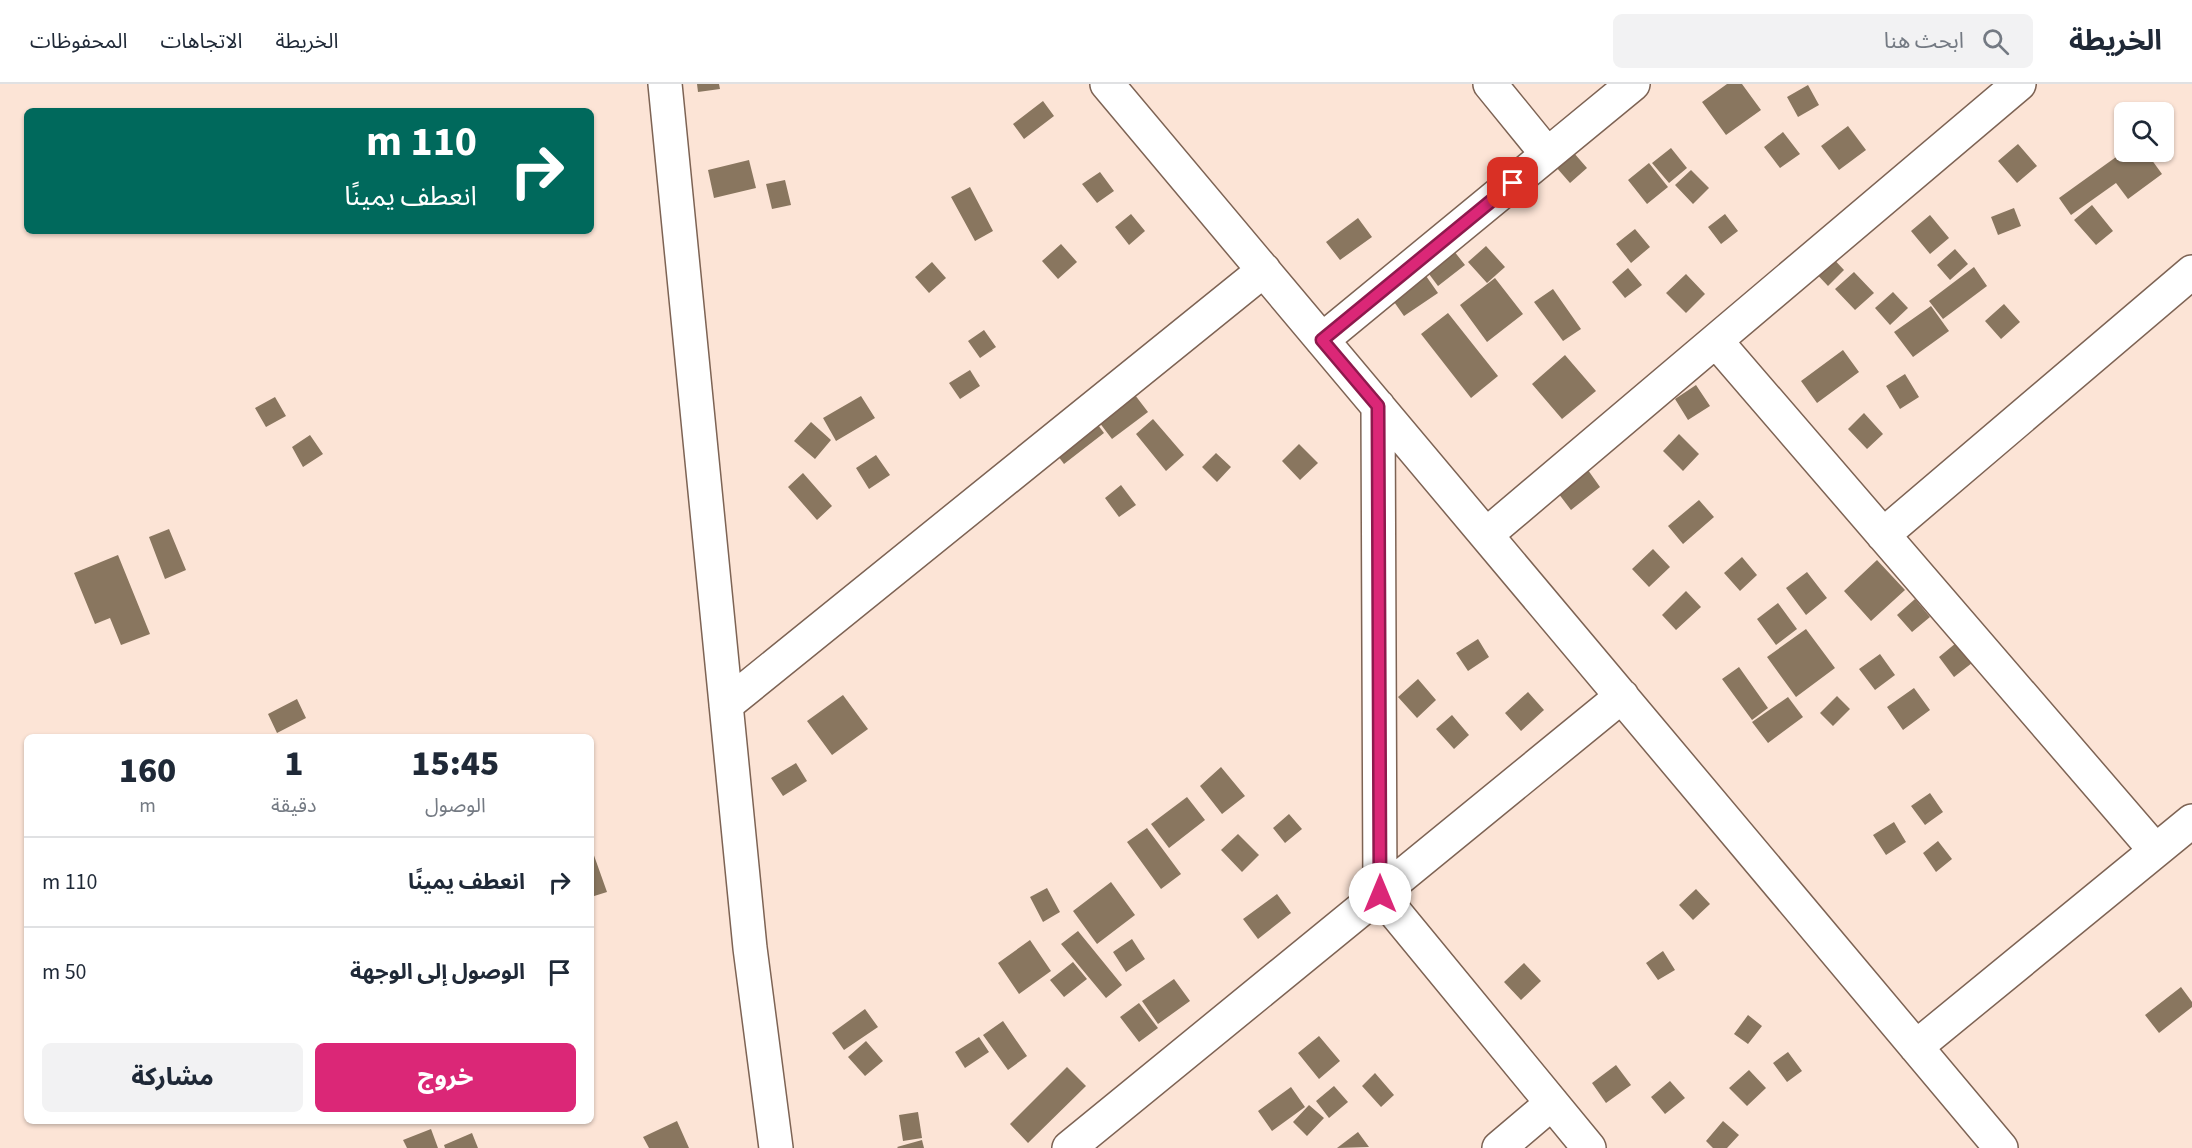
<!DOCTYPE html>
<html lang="ar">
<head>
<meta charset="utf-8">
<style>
  :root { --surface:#fff; --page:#f2f2f3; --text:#1f2937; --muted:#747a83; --line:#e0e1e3; --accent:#db2777 }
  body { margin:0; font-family:"Source Sans 3","Noto Sans Arabic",sans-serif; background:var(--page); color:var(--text); direction:rtl; height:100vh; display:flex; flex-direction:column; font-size:22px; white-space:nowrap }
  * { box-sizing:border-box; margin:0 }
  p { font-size:20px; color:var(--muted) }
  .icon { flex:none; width:33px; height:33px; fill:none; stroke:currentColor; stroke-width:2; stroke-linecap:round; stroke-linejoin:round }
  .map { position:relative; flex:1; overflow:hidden; direction:ltr }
  .drawer { position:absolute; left:24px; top:650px; width:570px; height:390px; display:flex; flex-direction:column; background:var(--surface); border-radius:9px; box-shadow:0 2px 4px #0004; direction:rtl }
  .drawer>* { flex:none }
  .top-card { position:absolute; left:24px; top:24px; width:570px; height:126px; border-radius:9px; box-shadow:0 2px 4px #0004; direction:rtl; background:#00695c; color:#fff; overflow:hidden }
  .buttons { position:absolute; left:2114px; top:18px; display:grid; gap:12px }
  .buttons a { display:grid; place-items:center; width:60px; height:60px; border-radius:9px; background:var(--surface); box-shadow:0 2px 4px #0004; font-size:30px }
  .pin { position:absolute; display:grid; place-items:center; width:51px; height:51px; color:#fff; margin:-26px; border-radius:12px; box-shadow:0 3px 9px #0006 }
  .me { position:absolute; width:66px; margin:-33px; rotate:0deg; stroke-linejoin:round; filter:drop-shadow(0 0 4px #0008) }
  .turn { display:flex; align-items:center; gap:21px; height:126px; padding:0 18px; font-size:27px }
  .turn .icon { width:78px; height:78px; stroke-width:2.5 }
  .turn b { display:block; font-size:42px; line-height:51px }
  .eta { display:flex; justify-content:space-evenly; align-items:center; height:102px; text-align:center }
  .eta b { font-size:36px; font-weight:800; line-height:42px }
  .primary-button { display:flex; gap:12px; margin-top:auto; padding:12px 18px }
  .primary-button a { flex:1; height:69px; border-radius:9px; background:var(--accent); color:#fff; font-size:24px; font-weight:800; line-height:69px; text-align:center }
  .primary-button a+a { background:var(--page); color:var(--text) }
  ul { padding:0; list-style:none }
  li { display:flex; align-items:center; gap:18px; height:90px; padding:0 18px; border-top:2px solid var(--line) }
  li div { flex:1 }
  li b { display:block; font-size:22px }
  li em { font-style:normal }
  header { display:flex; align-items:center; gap:36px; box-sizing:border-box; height:84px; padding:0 30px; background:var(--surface); border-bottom:2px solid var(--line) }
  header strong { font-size:28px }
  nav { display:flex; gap:33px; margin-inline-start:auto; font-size:21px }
  .search { width:420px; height:54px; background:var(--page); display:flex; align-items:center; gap:15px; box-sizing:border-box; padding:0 21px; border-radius:9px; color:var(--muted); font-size:22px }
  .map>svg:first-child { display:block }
  .building { fill:#89765f }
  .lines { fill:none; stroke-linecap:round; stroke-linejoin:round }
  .minor-casing { stroke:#7d6354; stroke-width:36 }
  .minor { stroke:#fff; stroke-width:33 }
  .route-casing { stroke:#8e194d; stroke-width:15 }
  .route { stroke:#db2777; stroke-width:10 }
</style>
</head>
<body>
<header>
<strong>الخريطة</strong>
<div class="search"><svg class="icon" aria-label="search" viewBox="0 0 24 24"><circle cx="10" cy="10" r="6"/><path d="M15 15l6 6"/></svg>ابحث هنا</div>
<nav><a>الخريطة</a><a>الاتجاهات</a><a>المحفوظات</a></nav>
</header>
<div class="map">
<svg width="2192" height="1064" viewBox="0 0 2192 1064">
  <rect width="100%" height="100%" fill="#fce4d6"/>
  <!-- building -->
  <path class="building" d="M697 0H719L720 5 698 8Z
    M1727 0H1742L1761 26 1726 51 1702 18Z
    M1808 1 1819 21 1798 33 1787 13Z
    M1043 17 1054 32 1024 55 1013 40Z
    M1848 42 1866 66 1839 86 1821 62Z
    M1783 48 1800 70 1780 84 1764 63Z
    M2018 60 2037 82 2017 99 1998 77Z
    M1567 61 1587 84 1570 99 1549 75Z
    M1671 64 1687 84 1669 99 1652 79Z
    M2123 68H2146L2162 90 2128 115 2116 99 2071 131 2059 114Z
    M749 76 756 104 714 114 708 86Z
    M1649 79 1668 103 1647 120 1628 96Z
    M1691 86 1709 104 1693 120 1675 101Z
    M1100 88 1114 107 1097 119 1082 100Z
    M785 96 791 121 772 125 766 100Z
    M970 103 993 147 975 157 951 113Z
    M2092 121 2113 147 2096 161 2074 136Z
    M2014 124 2021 142 1998 151 1991 133Z
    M1131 130 1145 147 1129 161 1115 143Z
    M1725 130 1738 147 1721 160 1708 143Z
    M1930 131 1949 154 1930 170 1911 147Z
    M1358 134 1372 153 1340 176 1326 158Z
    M1635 145 1650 163 1631 179 1616 160Z
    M1446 157 1465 181 1438 202 1420 178Z
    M1061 160 1077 178 1058 195 1042 177Z
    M1486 162 1505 183 1487 199 1468 178Z
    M1955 165 1968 180 1950 196 1937 181Z
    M1828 169 1844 186 1828 202 1811 184Z
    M932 178 946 194 929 209 915 193Z
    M1419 182 1438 209 1404 232 1385 205Z
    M1974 183 1987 202 1943 235 1929 217Z
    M1628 184 1642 201 1625 214 1612 198Z
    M1854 188 1874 209 1855 226 1835 205Z
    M1686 190 1705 210 1686 229 1666 209Z
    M1495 194 1523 230 1487 258 1460 221Z
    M1553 205 1581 245 1563 257 1534 218Z
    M1893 208 1908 224 1890 241 1875 224Z
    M2004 220 2020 238 2001 255 1985 237Z
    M1931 222 1949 247 1913 273 1894 248Z
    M1448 229 1498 292 1471 314 1421 250Z
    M984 246 996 263 980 274 968 257Z
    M1843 266 1859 288 1817 319 1801 297Z
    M1565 271 1596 307 1562 335 1532 300Z
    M970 286 980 302 960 315 949 299Z
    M1905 290 1919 313 1900 325 1886 302Z
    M1125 298 1148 328 1112 355 1089 325Z
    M1696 301 1710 322 1688 336 1675 315Z
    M861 312 875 334 836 357 823 334Z
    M275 313 286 332 266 343 255 324Z
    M1089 329 1104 349 1064 380 1049 360Z
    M1864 329 1883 350 1867 365 1848 345Z
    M1153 335 1184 371 1166 387 1136 350Z
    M811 338 831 356 815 375 794 357Z
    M1679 350 1699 370 1683 387 1663 367Z
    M310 351 323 370 303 383 292 363Z
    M1299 360 1318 379 1300 396 1282 377Z
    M1216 369 1231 383 1217 398 1202 383Z
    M876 371 890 391 869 405 856 384Z
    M1583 379 1600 403 1571 426 1552 401Z
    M803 389 832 422 817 436 788 403Z
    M1121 401 1136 421 1119 433 1105 414Z
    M1699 416 1714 433 1683 460 1668 442Z
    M169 445 186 486 165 495 149 453Z
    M1653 465 1670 483 1649 503 1632 485Z
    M118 471 150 550 121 561 110 534 95 540 74 489Z
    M1742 473 1757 491 1740 507 1724 489Z
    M1877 476 1905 506 1871 537 1844 507Z
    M1807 488 1827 514 1806 531 1786 504Z
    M1686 507 1701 523 1676 546 1662 531Z
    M1915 515 1930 533 1912 548 1897 531Z
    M1778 519 1797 545 1776 561 1757 535Z
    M1806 545 1835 584 1796 613 1767 573Z
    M1478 555 1489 573 1468 587 1456 569Z
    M1956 559 1972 579 1954 593 1939 573Z
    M1880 570 1895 591 1875 606 1859 585Z
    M1739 583 1768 624 1752 636 1722 595Z
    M1418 595 1436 616 1417 634 1398 613Z
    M1914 604 1930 626 1903 646 1887 623Z
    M1528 608 1544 626 1521 647 1505 629Z
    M843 611 868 645 832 671 807 637Z
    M1837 612 1850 625 1833 642 1820 629Z
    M1788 613 1803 633 1768 659 1752 638Z
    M297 615 306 634 277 649 268 630Z
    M1452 631 1469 651 1454 665 1436 645Z
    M796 679 807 697 783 712 771 694Z
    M1221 683 1245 712 1222 730 1200 702Z
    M1930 709 1943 728 1925 741 1911 722Z
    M1187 713 1205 736 1169 764 1151 740Z
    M1289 730 1302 745 1285 759 1273 744Z
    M1894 738 1906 758 1886 771 1873 751Z
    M1147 744 1181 790 1161 805 1127 758Z
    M1238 750 1259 771 1242 788 1221 766Z
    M1938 757 1952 775 1936 788 1923 769Z
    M591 763 607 808 591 813Z
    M1111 798 1135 831 1097 860 1073 827Z
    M1047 804 1060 828 1043 838 1030 813Z
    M1696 805 1710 820 1693 836 1679 821Z
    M1277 810 1291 829 1258 855 1243 835Z
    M1078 847 1122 901 1106 914 1061 860Z
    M1132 855 1145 875 1126 888 1113 868Z
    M1030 856 1051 887 1019 910 998 879Z
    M1663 867 1675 886 1658 896 1646 879Z
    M1073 878 1087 895 1064 913 1050 896Z
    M1524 879 1541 897 1521 916 1504 898Z
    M1174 895 1190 917 1158 940 1142 917Z
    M2181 903 2192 918V923L2159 949 2145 931Z
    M1139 919 1158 944 1139 958 1120 933Z
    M865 925 878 943 844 966 832 949Z
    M1748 931 1762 942 1748 960 1734 950Z
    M1003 937 1027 972 1008 986 983 951Z
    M1319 952 1340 977 1319 995 1298 969Z
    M979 953 989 968 965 984 955 968Z
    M866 957 883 977 865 992 848 973Z
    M1788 968 1802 987 1787 998 1773 979Z
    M1616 981 1631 1001 1606 1019 1592 999Z
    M1067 983 1086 1002 1028 1059 1010 1040Z
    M1749 986 1766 1004 1747 1022 1729 1004Z
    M1375 989 1394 1011 1381 1023 1362 1002Z
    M1670 997 1685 1014 1665 1030 1651 1013Z
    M1334 1002 1348 1018 1329 1034 1316 1017Z
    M1291 1003 1305 1023 1272 1047 1258 1027Z
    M1309 1021 1324 1034 1307 1052 1293 1038Z
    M918 1028 922 1054 903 1057 899 1031Z
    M677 1037 689 1064H649L643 1053Z
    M1723 1037 1739 1051 1727 1064H1713L1706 1057Z
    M431 1045 438 1064H407L403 1056Z
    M1358 1048 1369 1063 1337 1064Z
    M472 1049 478 1064H445L444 1061Z
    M922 1056 924 1064H898L897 1063Z"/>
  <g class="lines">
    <!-- minor casing -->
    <g class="minor-casing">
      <path id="minor" d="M665 0 750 864 776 1064
        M1107 0 2001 1064
        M1490 0 1547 70
        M1322 256 1633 0
        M1716 257 2155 766
        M1378 322 1380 810 1589 1064
        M1486 451 2019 0
        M1883 451 2192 188
        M726 621 1264 186
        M1916 963 2192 737
        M1069 1064 1622 612
        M1499 1064 1552 1019"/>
    </g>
    <!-- minor -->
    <use href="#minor" class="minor"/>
  </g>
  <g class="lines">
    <!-- route casing -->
    <g class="route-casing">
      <path id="route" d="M1380 810 1378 322 1322 256 1513 99"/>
    </g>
    <!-- route -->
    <use href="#route" class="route"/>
  </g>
</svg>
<div class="buttons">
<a><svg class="icon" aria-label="search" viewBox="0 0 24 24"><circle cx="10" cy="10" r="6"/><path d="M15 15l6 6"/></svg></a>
</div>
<div class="pin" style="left:1513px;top:99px;background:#d93025"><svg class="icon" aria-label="arrive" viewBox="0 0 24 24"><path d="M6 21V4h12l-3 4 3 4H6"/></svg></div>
<svg class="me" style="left:1380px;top:810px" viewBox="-20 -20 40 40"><circle r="19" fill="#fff"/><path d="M0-13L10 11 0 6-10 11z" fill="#db2777"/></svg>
<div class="top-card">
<div class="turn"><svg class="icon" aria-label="right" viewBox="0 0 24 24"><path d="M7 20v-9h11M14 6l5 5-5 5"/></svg><div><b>110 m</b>انعطف يمينًا</div></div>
</div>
<section class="drawer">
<div class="eta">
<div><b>15:45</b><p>الوصول</p></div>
<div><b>1</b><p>دقيقة</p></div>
<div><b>160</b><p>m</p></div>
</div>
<ul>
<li><svg class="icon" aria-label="right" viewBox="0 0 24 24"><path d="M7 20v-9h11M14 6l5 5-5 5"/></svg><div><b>انعطف يمينًا</b></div><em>110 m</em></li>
<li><svg class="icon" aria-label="arrive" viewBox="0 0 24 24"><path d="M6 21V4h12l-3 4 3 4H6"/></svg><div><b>الوصول إلى الوجهة</b></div><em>50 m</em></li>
</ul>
<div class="primary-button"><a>خروج</a><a>مشاركة</a></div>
</section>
</div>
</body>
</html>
